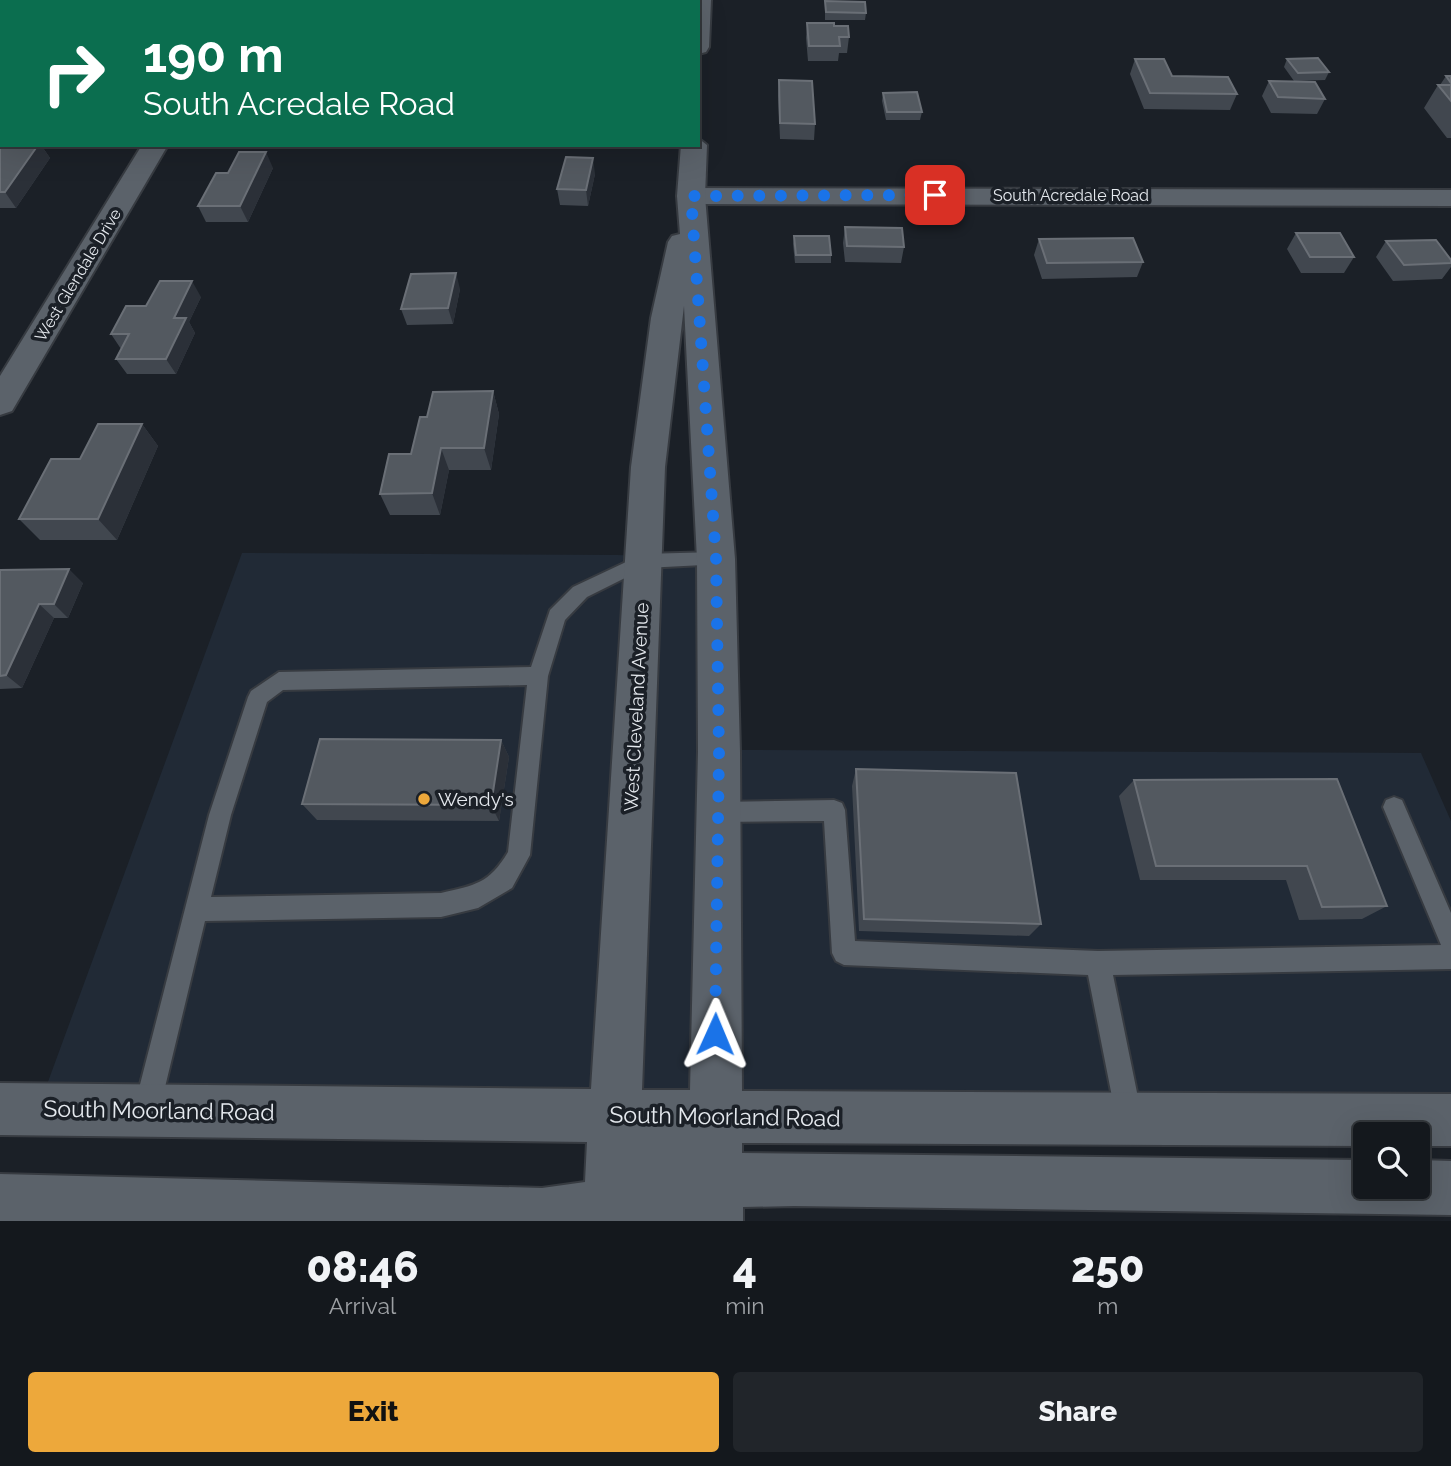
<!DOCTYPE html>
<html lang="en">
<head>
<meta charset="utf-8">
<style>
  :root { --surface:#14181d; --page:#21252a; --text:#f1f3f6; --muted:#9da0a4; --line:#33373b; --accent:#eda83b }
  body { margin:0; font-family:Raleway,sans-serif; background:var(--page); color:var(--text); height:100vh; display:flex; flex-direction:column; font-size:26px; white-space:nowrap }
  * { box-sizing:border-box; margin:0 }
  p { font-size:23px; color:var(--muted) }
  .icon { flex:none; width:38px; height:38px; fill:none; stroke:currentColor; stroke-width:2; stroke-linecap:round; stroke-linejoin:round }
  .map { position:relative; height:1221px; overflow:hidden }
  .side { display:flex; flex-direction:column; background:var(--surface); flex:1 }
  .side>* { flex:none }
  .top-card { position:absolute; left:0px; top:0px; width:700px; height:147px; box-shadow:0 7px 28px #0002,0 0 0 2px var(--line); background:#0b6e4f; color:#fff; overflow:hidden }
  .fabs { position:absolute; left:1353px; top:1122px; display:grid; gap:14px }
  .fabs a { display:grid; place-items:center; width:77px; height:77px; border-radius:7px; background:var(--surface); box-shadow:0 7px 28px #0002,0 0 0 2px var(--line); font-size:35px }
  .pin { position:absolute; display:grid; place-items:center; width:60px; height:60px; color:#fff; margin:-30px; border-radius:14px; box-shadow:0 4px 10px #0006 }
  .me { position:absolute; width:77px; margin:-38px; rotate:1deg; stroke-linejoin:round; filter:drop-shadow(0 0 5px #0008) }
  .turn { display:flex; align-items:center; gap:24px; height:147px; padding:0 28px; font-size:32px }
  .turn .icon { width:91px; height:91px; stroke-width:2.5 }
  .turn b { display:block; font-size:49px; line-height:60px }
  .eta { display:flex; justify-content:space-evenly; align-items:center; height:119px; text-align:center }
  .eta b { font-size:42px; font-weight:800; line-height:49px }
  .primary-button { display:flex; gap:14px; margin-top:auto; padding:14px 28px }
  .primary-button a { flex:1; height:80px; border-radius:7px; background:var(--accent); color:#111; font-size:28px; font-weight:800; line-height:80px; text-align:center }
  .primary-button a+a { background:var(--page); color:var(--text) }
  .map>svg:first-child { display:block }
  .built { fill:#212a36 }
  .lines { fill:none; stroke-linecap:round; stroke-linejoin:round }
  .lane-casing { stroke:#373b41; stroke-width:4 }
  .street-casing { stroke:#373b41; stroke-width:4 }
  .secondary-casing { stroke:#373b41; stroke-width:4 }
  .lane { fill:#5b626a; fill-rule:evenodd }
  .street { fill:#5b626a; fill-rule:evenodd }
  .secondary { fill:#5b626a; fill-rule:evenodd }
  .wall { fill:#41474f }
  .shaded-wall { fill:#2b3038 }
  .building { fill:#535960; stroke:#6a6f76; stroke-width:2 }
  .route { stroke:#1a73e8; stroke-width:12; stroke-dasharray:0 21.6 }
  .poi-dot { fill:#eda83b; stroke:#1b2027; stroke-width:2.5 }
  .labels { text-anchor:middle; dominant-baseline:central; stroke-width:7; stroke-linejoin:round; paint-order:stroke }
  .far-street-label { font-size:16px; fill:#e5e9ee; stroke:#1b2027 }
  .street-label { font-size:19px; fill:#e5e9ee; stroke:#1b2027 }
  .poi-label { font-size:19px; fill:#e5e9ee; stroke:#1b2027; text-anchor:start }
  .near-street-label { font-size:23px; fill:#e5e9ee; stroke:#1b2027 }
</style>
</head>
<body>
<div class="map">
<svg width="1451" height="1221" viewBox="0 0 1451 1221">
  <rect width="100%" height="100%" fill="#1b2027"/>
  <!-- built -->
  <path class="built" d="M242 553 618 555 716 559 738 750 1421 753 1451 821V1120L38 1109Z"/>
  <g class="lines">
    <!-- lane casing -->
    <g class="lane-casing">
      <path id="lane" d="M70 0H86L69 2Z
        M272 0H282L271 2Z
        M716 552 723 554 725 559 723 564 645 568 587 597 565 620 548 676 530 855 512 888 478 908 441 917 205 921 160 1108 156 1117 147 1121 138 1117 134 1108 209 815 248 697 251 691 279 672 531 667 550 610 573 587 643 554ZM527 685 508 852C489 884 475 885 441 893L211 897 231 815 267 702 283 690Z
        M1394 797 1402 800 1451 913V969L1113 975 1142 1117 1138 1126 1129 1130 1120 1126 1116 1117 1088 975 844 965 836 961 832 953 824 821 718 822 710 819 707 812 710 805 718 802 834 800 842 803 845 810 855 941 1098 951 1441 945 1383 807 1386 800Z"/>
    </g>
    <!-- street casing -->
    <g class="street-casing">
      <path id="street" d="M142 145H168L12 411 0 415V376Z
        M691 188 1451 190V206L691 204 681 202 677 196 681 190Z"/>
    </g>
    <!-- secondary casing -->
    <g class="secondary-casing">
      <path id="secondary" d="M689 0H711L709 47 706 52 698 54V2Z
        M698 138 707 145 705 196 735 559 740 752 742 1091 1451 1094V1146H1418V1134H1365V1146L742 1143V1153L1365 1160V1186H1418V1160L1451 1161V1215L794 1206 743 1207V1221H0V1174L542 1188 585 1182 587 1142 0 1135V1083L591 1089 631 467 651 318 668 242 672 236 680 234 677 196 681 145H698ZM684 306 697 559 698 752 690 1090H642L665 467Z"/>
    </g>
    <!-- lane -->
    <use href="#lane" class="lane"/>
    <!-- street -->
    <use href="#street" class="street"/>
    <!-- secondary -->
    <use href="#secondary" class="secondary"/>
  </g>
  <!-- wall -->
  <path class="wall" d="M825 1 866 13 865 20H825Z
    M807 23 834 26 849 37 847 53H839L838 61H808L806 38Z
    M1135 59 1172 76 1237 94 1230 110 1144 109 1130 74Z
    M1287 59 1329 72 1325 80 1294 81 1284 67Z
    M1446 76H1451V138H1447L1424 108 1438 85H1440Z
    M779 80 815 124 814 140 780 139 778 96Z
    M1269 81 1325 99 1317 114 1271 113 1262 96Z
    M883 93 922 112 920 120H886L882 101Z
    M2 145H41L50 158 16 208H0V146Z
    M273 168 248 222H206L198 206 228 173Z
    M595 174 588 206 560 205 557 189Z
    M845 227 904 247 901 263 845 262 843 243Z
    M1296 233 1354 257 1344 273H1301L1287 249Z
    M794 236 831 255V263H795L793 244Z
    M1039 239 1143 262 1137 277 1042 279 1034 255Z
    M1386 241 1451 260V267L1442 279 1393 281 1376 257Z
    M460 289 453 324 407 325 401 309Z
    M201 297 189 322 195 333 176 374H127L116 359 121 349 111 334 146 306Z
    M493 391 499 414 491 470H449L440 515H390L380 494 411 454 427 417Z
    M142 424 158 446 117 540H40L19 519 80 459Z
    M0 570 83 583 68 618H54L22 688 0 689Z
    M501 740 509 757 499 821 317 820 302 804Z
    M856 769 1041 924 1029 936 859 931 852 786Z
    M1134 780 1387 906 1362 919 1299 920 1286 880H1140L1119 796Z"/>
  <!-- shaded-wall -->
  <path class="shaded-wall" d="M38 145H41L50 158 16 208 5 192Z
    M266 152 273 168 248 222 240 206Z
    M593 158 595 174 588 206 586 190Z
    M456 273 460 289 453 324 448 308Z
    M192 281 201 297 189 322 195 333 176 374 166 359 174 318Z
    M493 391 499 414 491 470 484 448Z
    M142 424 158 446 117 540 98 519Z
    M441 448 449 470 440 515 432 493Z
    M69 569 83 583 68 618 54 604Z
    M39 604 54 618 22 688 6 675Z
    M501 740 509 757 499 821 491 805Z"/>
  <!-- building -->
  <path class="building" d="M825 1 865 2 866 13 826 12Z
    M807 23H834V26H848L849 37H839L840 46H809Z
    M1318 58 1329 72 1298 73 1287 59Z
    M1135 59H1164L1172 76 1228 77 1237 94 1150 93Z
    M1446 76H1451V83Z
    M779 80 812 81 815 124 780 123Z
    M1269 81 1315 82 1325 99 1278 97Z
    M1438 85H1451V101Z
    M917 92 922 112H887L883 93Z
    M2 144V145H38L5 192H0V146Z
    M239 152H266L240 206H198L216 173H228Z
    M566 157 593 158 586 190 557 189Z
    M845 227 902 228 904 247 847 246Z
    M1296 233H1340L1354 257H1310Z
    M794 236H829L831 255H796Z
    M1133 238 1143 262 1047 263 1039 239Z
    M1436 240 1451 260V263L1404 265 1386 241Z
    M456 273 448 308 401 309 411 274Z
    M160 281H192L174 318H186L166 359H116L129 334H111L126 306H146Z
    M493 391 484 448H441L432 493 380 494 389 454H411L420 417H427L433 392Z
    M98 424H142L98 519H19L51 459H80Z
    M69 569 54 604H39L6 675 0 676V570Z
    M320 739 501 740 491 805 302 804Z
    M856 769 1016 773 1041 924 864 919Z
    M1337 779 1387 906 1322 907 1307 866H1156L1134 780Z"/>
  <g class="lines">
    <!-- route -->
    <path class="route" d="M715 1034 719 752 716 559 691 196 935 195"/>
  </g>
  <!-- markers -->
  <circle class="poi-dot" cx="424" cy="799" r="7"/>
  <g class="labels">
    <!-- far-street labels -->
    <g class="far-street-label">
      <text x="1071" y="195">South Acredale Road</text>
      <text transform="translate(78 275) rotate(-59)">West Glendale Drive</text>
    </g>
    <!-- street labels -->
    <g class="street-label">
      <text transform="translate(636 707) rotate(-87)">West Cleveland Avenue</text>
    </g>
    <!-- poi labels -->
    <g class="poi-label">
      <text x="438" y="799">Wendy's</text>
    </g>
    <!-- near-street labels -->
    <g class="near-street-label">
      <text transform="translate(159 1110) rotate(1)">South Moorland Road</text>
      <text transform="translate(725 1116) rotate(1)">South Moorland Road</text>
    </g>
  </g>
</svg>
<div class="fabs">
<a><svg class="icon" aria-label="search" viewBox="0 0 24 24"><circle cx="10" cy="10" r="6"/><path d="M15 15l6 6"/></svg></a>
</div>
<div class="pin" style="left:935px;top:195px;background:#d93025"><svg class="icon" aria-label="arrive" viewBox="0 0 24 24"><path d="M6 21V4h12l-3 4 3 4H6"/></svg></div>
<svg class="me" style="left:715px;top:1034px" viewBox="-20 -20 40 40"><path d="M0-17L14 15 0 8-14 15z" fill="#1a73e8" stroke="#fff" stroke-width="4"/></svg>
<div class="top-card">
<div class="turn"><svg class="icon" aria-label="right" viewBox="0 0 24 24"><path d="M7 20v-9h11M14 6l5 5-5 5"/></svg><div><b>190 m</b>South Acredale Road</div></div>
</div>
</div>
<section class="side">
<div class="eta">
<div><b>08:46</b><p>Arrival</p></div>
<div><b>4</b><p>min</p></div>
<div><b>250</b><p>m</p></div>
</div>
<div class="primary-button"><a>Exit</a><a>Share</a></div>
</section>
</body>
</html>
